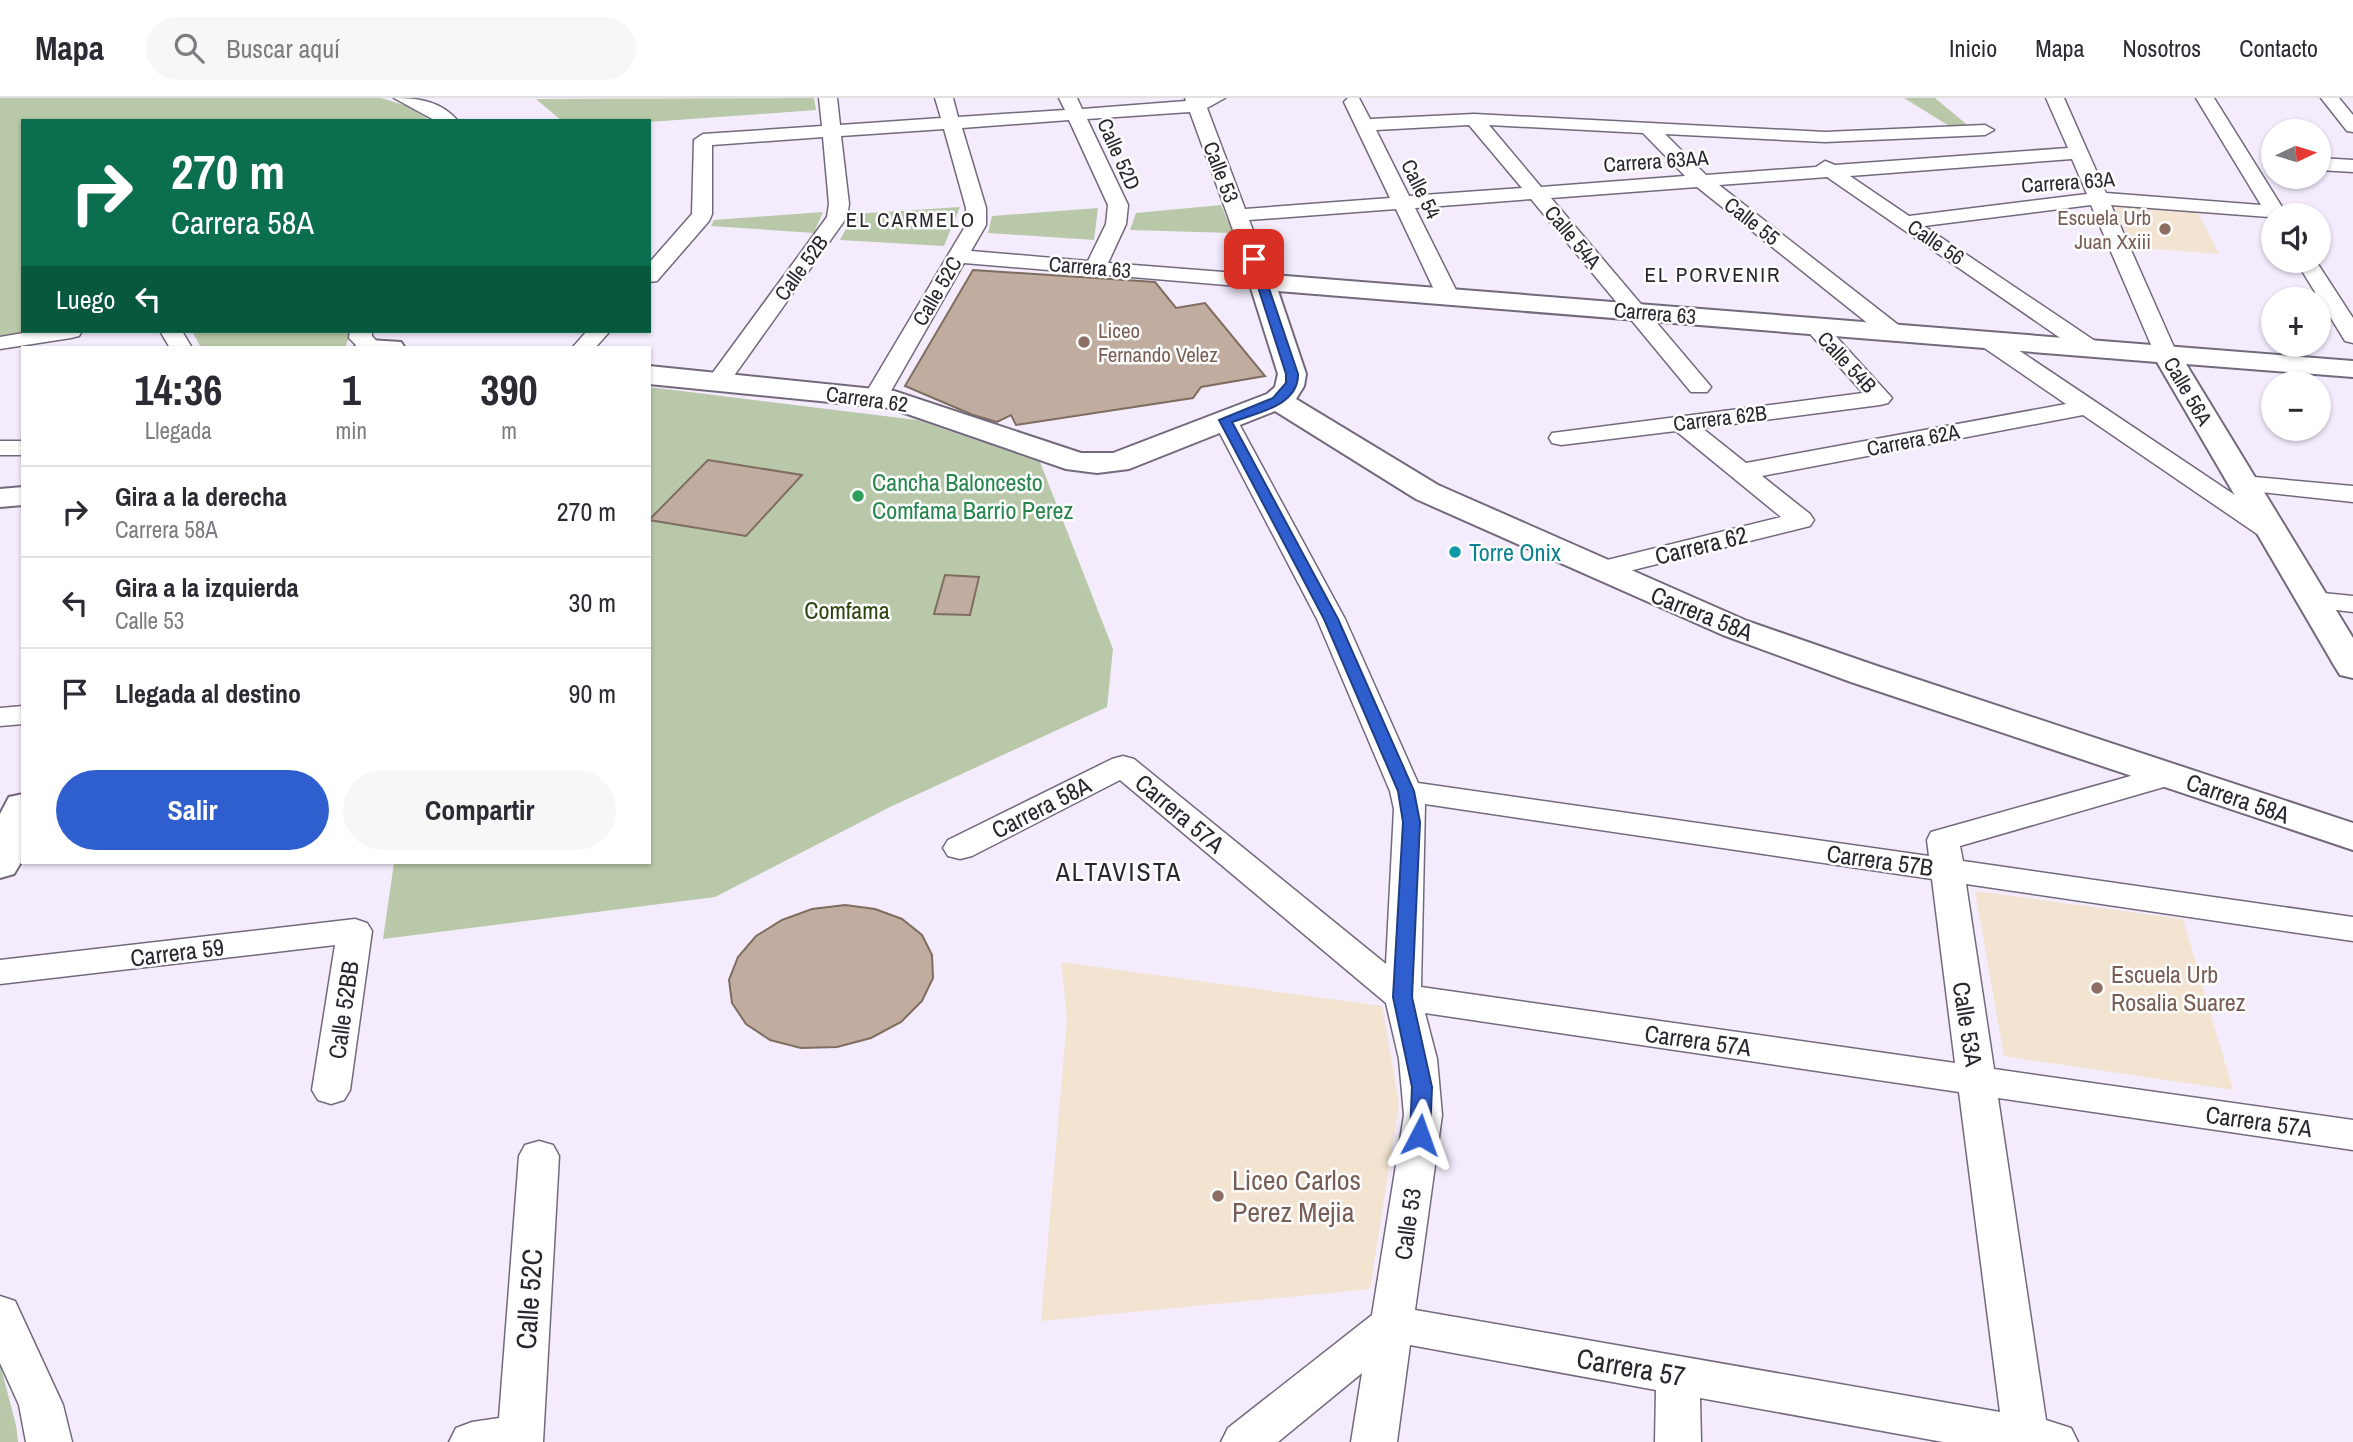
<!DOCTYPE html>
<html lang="es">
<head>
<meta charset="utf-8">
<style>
  :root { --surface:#fff; --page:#f7f7f7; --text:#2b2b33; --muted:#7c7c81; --line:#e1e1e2; --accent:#2f5fce }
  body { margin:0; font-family:"Archivo Narrow",sans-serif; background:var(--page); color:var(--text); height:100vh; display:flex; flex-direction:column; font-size:26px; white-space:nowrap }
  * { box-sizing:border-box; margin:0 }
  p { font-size:23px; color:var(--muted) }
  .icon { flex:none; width:38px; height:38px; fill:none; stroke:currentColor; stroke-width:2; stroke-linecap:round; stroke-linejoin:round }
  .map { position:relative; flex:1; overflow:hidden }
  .drawer { position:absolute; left:21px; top:248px; width:630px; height:518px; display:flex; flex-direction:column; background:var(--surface); border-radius:0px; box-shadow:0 2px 5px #0004 }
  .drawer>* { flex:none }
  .top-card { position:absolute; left:21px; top:21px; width:630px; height:214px; border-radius:0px; box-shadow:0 2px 5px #0004; background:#0b6e4f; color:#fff; overflow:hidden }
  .needle { width:46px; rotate:86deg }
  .fabs { position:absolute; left:2261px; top:21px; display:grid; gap:14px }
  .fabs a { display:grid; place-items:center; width:70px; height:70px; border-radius:50%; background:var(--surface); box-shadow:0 2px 5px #0004; font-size:35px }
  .pin { position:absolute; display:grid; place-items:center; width:60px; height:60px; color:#fff; margin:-30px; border-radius:14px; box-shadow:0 4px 10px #0006 }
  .me { position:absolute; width:77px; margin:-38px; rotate:4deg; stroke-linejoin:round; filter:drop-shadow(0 0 5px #0008) }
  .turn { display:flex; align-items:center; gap:24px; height:147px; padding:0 35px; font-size:32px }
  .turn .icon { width:91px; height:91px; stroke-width:2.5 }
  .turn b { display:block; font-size:49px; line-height:60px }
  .then { display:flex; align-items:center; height:66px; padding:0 35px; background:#0003; gap:14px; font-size:26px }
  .eta { display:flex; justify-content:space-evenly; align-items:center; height:119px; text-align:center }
  .eta b { font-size:42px; font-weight:700; line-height:49px }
  .action { display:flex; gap:14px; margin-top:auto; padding:14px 35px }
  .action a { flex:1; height:80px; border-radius:42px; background:var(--accent); color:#fff; font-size:28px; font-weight:700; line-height:80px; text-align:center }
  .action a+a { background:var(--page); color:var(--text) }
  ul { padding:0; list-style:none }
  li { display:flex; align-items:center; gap:21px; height:91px; padding:0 35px; border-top:2px solid var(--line) }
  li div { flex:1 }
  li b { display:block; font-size:26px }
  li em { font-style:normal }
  header { display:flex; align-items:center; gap:42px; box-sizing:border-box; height:98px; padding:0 35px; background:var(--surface); border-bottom:2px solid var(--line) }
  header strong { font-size:33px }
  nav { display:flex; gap:38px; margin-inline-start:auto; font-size:24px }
  .search { width:490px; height:63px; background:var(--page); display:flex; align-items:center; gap:18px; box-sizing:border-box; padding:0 24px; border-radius:38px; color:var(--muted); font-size:26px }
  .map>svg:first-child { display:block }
  .education { fill:#f2e4d0 }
  .green { fill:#b8c8a8 }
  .building { fill:#c1ad9f; stroke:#7f6d60; stroke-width:2 }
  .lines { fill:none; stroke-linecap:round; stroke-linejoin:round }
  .minor-casing { stroke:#73697c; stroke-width:3 }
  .tertiary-casing { stroke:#73697c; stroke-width:4 }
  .minor { fill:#fff; fill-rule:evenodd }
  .tertiary { fill:#fff; fill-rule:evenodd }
  .route { fill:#2f5fce; stroke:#1f3e86; stroke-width:2 }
  .education-dot { fill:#8d6e63; stroke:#fdfdfd; stroke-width:2.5 }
  .leisure-dot { fill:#2e9e5b; stroke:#fdfdfd; stroke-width:2.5 }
  .culture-dot { fill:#0f9aa8; stroke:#fdfdfd; stroke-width:2.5 }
  .labels { text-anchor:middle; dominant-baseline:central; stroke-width:5; stroke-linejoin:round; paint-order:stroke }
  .far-street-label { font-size:21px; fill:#2a262e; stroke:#fdfdfd }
  .far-education-label { font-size:21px; fill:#785e54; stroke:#fdfdfd; text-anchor:end }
  .far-neighbourhood-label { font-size:21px; letter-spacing:2px; fill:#2a262e; stroke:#fdfdfd }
  .leisure-label { font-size:24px; fill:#27864d; stroke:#fdfdfd; text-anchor:start }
  .street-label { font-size:24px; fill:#2a262e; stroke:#fdfdfd }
  .culture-label { font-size:24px; fill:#0d838f; stroke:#fdfdfd; text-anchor:start }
  .park-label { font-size:24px; fill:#2f450f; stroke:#fdfdfd }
  .education-label { font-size:24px; fill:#785e54; stroke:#fdfdfd; text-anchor:start }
  .neighbourhood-label { font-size:26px; letter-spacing:2px; fill:#2a262e; stroke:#fdfdfd }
  .near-education-label { font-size:28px; fill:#785e54; stroke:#fdfdfd; text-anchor:start }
  .near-street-label { font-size:28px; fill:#2a262e; stroke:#fdfdfd }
</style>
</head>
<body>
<header>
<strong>Mapa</strong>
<div class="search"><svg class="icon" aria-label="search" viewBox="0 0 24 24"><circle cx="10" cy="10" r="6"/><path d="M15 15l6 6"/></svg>Buscar aquí</div>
<nav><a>Inicio</a><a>Mapa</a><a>Nosotros</a><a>Contacto</a></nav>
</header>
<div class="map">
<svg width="2353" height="1344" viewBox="0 0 2353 1344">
  <rect width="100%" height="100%" fill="#f4ecfd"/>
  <!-- education -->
  <path class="education" d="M2114 107 2197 113 2219 156 2132 149Z
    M1975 793 2183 821 2233 992 2004 958Z
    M1061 864 1382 908 1399 1006 1370 1191 1041 1223 1067 921Z"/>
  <!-- green -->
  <path class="green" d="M0 0H381L407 8 431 23H23V233H27L0 240Z
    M814 0 816 12 649 24 562 23 536 1Z
    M1904 0H1935L1971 30 1954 31Z
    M1221 107 1233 135 1130 132 1136 115Z
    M960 109 944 148 840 142 854 116Z
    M1098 110 1094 142 988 135 992 118Z
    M823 114 814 135 711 128 714 122Z
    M192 233H351L345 250H201Z
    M649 289 917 322 1040 364 1113 551 1107 609 890 709 715 799 383 841 394 765H649Z
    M0 1266 16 1327 18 1344H0Z"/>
  <!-- building -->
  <path class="building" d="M973 172 1155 184 1176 210 1205 205 1265 278 1201 289 1193 300 1016 327 1011 317 997 324 973 317 905 288Z
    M708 362 802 377 746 438 649 422Z
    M945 477 979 479 970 517 934 516Z
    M845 807 875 811 902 821 922 837 932 857 933 880 922 903 901 924 871 940 837 949 801 950 770 942 746 926 732 905 729 882 738 859 756 838 782 822 812 811Z"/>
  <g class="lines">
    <!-- minor casing -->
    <g class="minor-casing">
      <path id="minor" d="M394 0C418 0 441 3 458 23H436Z
        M819 0H837L840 27 941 20 935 0H953L958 19 1065 12 1059 0H1077L1082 11 1186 3 1185 0H1225L1207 10 1245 111 1390 100 1344 4 1348 0H1359L1370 21 1474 16 1825 34 1985 27 1994 32 1985 37 1825 44 1665 36 1706 77 1816 69 1825 63 1835 67 2068 50 2046 0H2064L2106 95 2261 107 2196 0H2214L2287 117H2273V122L2269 119 2111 107 2177 256 2174 261H2158L2155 256 2091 107 1924 128 2098 245 2101 250 2098 255H2082L1827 79 1719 87 1901 229 1904 234 1901 239H1885L1697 89 1551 100 1707 284 1711 289 1707 294H1691L1531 101 1415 110 1459 198 1456 203H1440L1437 198 1396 111 1249 122 1273 184 1270 189 1262 190 964 165 887 300 883 305H867L863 300 966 127V110L944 31 841 38 849 106 847 119 726 289H710L706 284 827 119 829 106 823 39 712 47V116L709 123 657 183 649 184V165L692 116 694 42 703 36 822 28ZM1190 14 1249 176 1108 165 1126 126 1128 107 1087 21ZM1069 22 1108 107 1106 126 1088 163 971 153 986 127V110L962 30ZM1469 27 1522 90 1409 98 1376 32ZM1489 27 1643 35 1685 78 1541 89ZM2072 61 2087 96 1909 118 1850 78Z
        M2321 0H2339L2353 17V34L2347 33Z
        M2319 60 2353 62V74L2319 72Z
        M2296 163H2316L2353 220V245L2345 243Z
        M1814 221 1822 223 1892 300 1888 305 1880 307 1702 330 1746 365 2066 306 1980 247 1977 242 1980 237H1996L2281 428 2285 434 2281 440 2272 442 2263 440 2083 317 1762 378 1810 416 1814 422 1810 428 1601 480 1591 478 1587 472 1591 466 1781 419 1676 333 1561 347 1552 345 1549 340 1552 335 1863 295 1803 228 1806 223Z
        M35 233H82L79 238 71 240 0 251V239Z
        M160 233H182L192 250H170Z
        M350 233H372V238L382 249 359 250 349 240Z
        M587 233H610L595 250H572Z
        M1225 315 1234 317 1237 322 1345 521 1418 685 1929 758 1927 742 1931 734 2159 670 2170 667 2181 670 2186 677 2181 684 1960 748 1963 763 2353 819V843L1966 786 1994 971 2353 1022V1052L1998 1000 2046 1322 2071 1330 2078 1344H1943L1700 1300 1701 1344H1655L1656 1292 1410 1247 1397 1344H1351L1362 1275 1278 1344H1221L1228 1330 1372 1217 1404 1017 1399 961 1386 905 1120 682 972 758 960 761 948 758 943 750 948 742 1112 661 1123 658 1134 661 1386 866 1394 711 1390 693 1317 521 1213 322 1216 317ZM1425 706 1932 781 1955 965 1421 889ZM1425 915 1959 994 2000 1314 1415 1212 1442 1017 1437 961Z
        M0 343H23V357H0Z
        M2243 378 2353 388V404L2234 391 2230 386 2234 381Z
        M2313 494 2353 498V514L2303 508 2299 502 2303 496Z
        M23 608V626L0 628V610Z
        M355 821 367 825 372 833 350 992 344 1002 331 1006 318 1002 312 992 335 847 0 886V862Z
        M539 1043 553 1047 559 1058 543 1344H449L456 1330 472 1324 499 1320 519 1058 525 1047Z
        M0 1198 15 1203 63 1307 72 1344H26L19 1307 0 1265Z"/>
    </g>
    <!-- tertiary casing -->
    <g class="tertiary-casing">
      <path id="tertiary" d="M1262 176 2353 263V279L2186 266 2353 540V580L2340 577 2335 569 2157 264 1278 193 1306 276 1304 288 1296 301 1438 387 1747 523 1877 568 2353 725V752L1851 584 1723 537 1416 401 1275 313 1129 371 1097 375 1066 371 890 310 649 286V268L894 293 1081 355H1113L1267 296 1275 289 1278 276 1249 184 1253 178Z
        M368 242 401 244 405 250H354L358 244Z
        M23 389V407L0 409V391Z
        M23 696V761L14 776 0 780V716L9 699Z"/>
    </g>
    <!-- minor -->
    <use href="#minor" class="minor"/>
    <!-- tertiary -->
    <use href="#tertiary" class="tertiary"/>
  </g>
  <!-- route -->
  <path class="route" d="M1250 159 1259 161 1298 276C1299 308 1256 315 1232 324L1338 521 1414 693 1420 724 1412 899 1432 989 1430 1037 1427 1042 1420 1044 1413 1042 1410 1037 1412 989 1393 899 1403 724 1398 693 1324 521 1219 322 1273 300 1286 285V276L1249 161Z"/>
  <!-- markers -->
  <g class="education-dot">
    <circle cx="2165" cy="131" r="7"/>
    <circle cx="1084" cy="244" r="7"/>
    <circle cx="2097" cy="890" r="7"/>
    <circle cx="1218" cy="1098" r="7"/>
  </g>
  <circle class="leisure-dot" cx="858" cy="398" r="7"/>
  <circle class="culture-dot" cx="1455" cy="454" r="7"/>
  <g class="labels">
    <!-- far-street labels -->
    <g class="far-street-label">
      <text transform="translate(1119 56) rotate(66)">Calle 52D</text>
      <text transform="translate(1656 63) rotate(-4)">Carrera 63AA</text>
      <text transform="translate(1221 74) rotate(69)">Calle 53</text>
      <text transform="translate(2068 84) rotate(-4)">Carrera 63A</text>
      <text transform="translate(1421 91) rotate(64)">Calle 54</text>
      <text transform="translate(1752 123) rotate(38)">Calle 55</text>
      <text transform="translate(1573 139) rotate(50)">Calle 54A</text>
      <text transform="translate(1936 144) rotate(34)">Calle 56</text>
      <text transform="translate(1090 169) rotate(5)">Carrera 63</text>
      <text transform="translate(801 170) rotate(-54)">Calle 52B</text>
      <text transform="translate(937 193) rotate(-60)">Calle 52C</text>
      <text transform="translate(1655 215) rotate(5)">Carrera 63</text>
      <text transform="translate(1847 264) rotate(47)">Calle 54B</text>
      <text transform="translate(2188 293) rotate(60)">Calle 56A</text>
      <text transform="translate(867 301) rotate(8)">Carrera 62</text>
      <text transform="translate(1720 320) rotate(-7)">Carrera 62B</text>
      <text transform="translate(1913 342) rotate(-11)">Carrera 62A</text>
    </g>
    <!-- far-education labels -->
    <g class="far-education-label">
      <text x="2151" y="119">Escuela Urb<tspan x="2151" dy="24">Juan Xxiii</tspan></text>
      <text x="1098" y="232" text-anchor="start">Liceo<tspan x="1098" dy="24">Fernando Velez</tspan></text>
    </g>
    <!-- far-neighbourhood labels -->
    <g class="far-neighbourhood-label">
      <text x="911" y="121">EL CARMELO</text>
      <text x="1713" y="176">EL PORVENIR</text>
    </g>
    <!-- leisure labels -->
    <g class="leisure-label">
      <text x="872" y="384">Cancha Baloncesto<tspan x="872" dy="28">Comfama Barrio Perez</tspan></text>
    </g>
    <!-- street labels -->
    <g class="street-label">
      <text transform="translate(1701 447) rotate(-14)">Carrera 62</text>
      <text transform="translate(1702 515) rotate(22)">Carrera 58A</text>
      <text transform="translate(2238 700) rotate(19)">Carrera 58A</text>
      <text transform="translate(1041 709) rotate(-27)">Carrera 58A</text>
      <text transform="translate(1180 715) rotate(40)">Carrera 57A</text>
      <text transform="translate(1880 762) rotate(8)">Carrera 57B</text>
      <text transform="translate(177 854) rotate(-7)">Carrera 59</text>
      <text transform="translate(343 912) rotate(-82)">Calle 52BB</text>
      <text transform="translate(1968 926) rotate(81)">Calle 53A</text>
      <text transform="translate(1698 942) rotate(8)">Carrera 57A</text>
      <text transform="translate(2259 1023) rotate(8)">Carrera 57A</text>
      <text transform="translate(1407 1126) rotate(-82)">Calle 53</text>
    </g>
    <!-- culture labels -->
    <g class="culture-label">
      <text x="1469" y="454">Torre Onix</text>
    </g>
    <!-- park labels -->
    <g class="park-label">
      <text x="847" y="512">Comfama</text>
    </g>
    <!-- education labels -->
    <g class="education-label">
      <text x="2111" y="876">Escuela Urb<tspan x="2111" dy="28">Rosalia Suarez</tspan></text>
    </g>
    <!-- neighbourhood labels -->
    <g class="neighbourhood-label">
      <text x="1119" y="773">ALTAVISTA</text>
    </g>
    <!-- near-education labels -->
    <g class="near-education-label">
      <text x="1232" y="1082">Liceo Carlos<tspan x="1232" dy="32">Perez Mejia</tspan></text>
    </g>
    <!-- near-street labels -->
    <g class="near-street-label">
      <text transform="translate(529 1201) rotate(-86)">Calle 52C</text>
      <text transform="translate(1631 1269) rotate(10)">Carrera 57</text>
    </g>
  </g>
</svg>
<div class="fabs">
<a><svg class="needle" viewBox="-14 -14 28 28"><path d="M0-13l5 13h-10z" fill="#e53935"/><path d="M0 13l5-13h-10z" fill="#7c7c81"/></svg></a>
<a><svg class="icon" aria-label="sound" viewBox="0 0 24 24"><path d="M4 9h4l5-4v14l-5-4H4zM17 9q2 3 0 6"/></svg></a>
<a>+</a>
<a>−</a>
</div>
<div class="pin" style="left:1254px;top:161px;background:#d93025"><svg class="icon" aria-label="arrive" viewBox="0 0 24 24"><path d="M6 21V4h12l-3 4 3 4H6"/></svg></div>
<svg class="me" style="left:1420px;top:1037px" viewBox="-20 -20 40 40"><path d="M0-17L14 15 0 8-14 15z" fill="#2f5fce" stroke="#fff" stroke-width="4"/></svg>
<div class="top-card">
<div class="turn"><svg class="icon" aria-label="right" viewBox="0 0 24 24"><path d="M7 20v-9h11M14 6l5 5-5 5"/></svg><div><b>270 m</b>Carrera 58A</div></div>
<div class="then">Luego<svg class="icon" aria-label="left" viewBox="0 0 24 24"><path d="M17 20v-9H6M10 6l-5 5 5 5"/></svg></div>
</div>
<section class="drawer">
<div class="eta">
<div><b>14:36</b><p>Llegada</p></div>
<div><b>1</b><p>min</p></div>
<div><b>390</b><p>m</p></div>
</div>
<ul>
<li><svg class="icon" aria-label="right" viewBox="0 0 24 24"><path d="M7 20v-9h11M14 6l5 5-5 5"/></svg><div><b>Gira a la derecha</b><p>Carrera 58A</p></div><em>270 m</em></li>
<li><svg class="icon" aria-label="left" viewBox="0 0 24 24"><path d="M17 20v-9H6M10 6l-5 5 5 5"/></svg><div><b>Gira a la izquierda</b><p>Calle 53</p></div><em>30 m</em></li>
<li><svg class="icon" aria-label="arrive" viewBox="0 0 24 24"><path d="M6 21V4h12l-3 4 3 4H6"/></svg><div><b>Llegada al destino</b></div><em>90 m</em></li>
</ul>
<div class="action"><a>Salir</a><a>Compartir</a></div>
</section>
</div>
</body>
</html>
